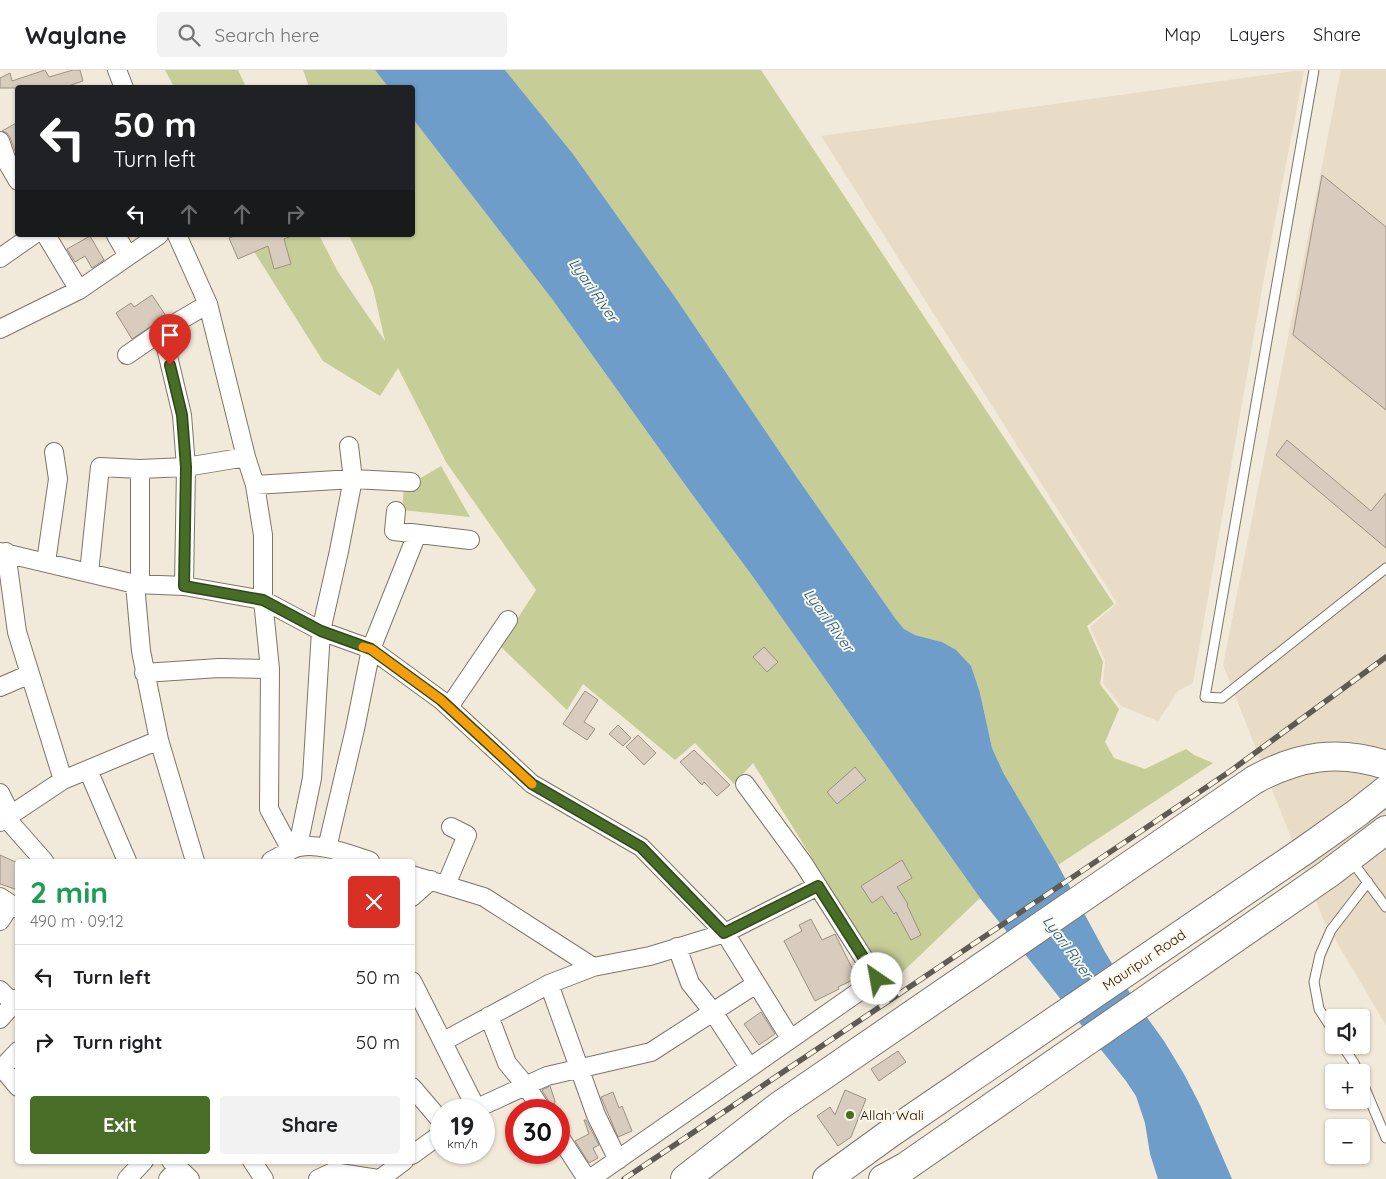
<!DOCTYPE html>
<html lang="en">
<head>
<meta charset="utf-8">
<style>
  :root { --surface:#fff; --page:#f2f2f2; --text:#202124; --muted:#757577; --line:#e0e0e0; --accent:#486d27 }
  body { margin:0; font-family:Quicksand,sans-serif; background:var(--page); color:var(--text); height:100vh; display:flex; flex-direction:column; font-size:19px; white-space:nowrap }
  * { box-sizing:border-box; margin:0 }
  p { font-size:16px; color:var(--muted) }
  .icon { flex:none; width:28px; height:28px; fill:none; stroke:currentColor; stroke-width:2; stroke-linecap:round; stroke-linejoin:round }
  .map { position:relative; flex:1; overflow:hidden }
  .drawer { position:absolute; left:15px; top:789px; width:400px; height:305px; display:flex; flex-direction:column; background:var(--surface); border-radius:5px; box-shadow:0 1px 4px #0004 }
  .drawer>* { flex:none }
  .hud { position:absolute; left:15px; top:15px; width:400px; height:152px; border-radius:5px; box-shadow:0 1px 4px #0004; background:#202124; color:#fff; overflow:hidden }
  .controls { position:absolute; left:1325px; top:939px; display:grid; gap:10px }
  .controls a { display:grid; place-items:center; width:45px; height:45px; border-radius:5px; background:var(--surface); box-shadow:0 1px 4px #0004; font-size:25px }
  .speed { position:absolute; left:430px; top:1029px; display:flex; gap:10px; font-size:25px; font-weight:700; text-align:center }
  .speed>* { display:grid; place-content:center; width:65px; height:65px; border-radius:50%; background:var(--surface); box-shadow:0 1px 4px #0004; line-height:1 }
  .speed small { font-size:12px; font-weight:400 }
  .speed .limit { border:8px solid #d22; background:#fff; color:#111 }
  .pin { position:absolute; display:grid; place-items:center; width:42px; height:42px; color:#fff; margin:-51px -21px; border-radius:50% 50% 50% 0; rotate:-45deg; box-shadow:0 0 5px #0007 }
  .pin .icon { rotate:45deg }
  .me { position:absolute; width:55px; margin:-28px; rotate:327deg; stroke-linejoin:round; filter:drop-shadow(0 0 4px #0008) }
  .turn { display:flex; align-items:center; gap:18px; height:105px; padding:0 15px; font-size:22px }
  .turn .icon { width:65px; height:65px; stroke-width:2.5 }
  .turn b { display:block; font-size:35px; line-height:42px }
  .lanes { display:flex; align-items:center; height:48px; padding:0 15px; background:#0003; justify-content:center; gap:25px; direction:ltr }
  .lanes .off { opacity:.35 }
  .round { display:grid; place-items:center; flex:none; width:52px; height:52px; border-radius:5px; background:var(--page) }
  .head { display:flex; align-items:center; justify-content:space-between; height:85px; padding:0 15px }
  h1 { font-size:30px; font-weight:700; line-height:38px; color:#1e9e55 }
  .cta { display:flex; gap:10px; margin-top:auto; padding:10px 15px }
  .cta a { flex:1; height:58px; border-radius:5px; background:var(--accent); color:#fff; font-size:20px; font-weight:700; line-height:58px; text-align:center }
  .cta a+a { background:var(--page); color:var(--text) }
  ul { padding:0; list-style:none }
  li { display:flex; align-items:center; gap:15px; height:65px; padding:0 15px; border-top:1px solid var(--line) }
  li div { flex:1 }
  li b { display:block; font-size:19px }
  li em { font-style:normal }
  header { display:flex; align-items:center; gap:30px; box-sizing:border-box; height:70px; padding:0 25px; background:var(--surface); border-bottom:1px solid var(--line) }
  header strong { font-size:24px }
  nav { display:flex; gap:28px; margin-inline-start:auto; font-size:18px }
  .search { width:350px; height:45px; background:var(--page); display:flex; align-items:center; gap:12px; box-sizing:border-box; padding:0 18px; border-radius:5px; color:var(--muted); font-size:19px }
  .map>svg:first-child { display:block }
  .built { fill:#e8dcc6 }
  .green { fill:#c6cd97 }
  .water { fill:#6d9dc8 }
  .building { fill:#d8ccbe; stroke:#9b9083 }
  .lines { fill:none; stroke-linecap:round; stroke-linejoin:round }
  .lane-casing { stroke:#7d7668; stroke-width:11 }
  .street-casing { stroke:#7d7668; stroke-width:20 }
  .highway-casing { stroke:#7d7668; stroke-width:30 }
  .lane { stroke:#fff; stroke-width:9 }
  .street { stroke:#fff; stroke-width:18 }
  .highway { stroke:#fff; stroke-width:28 }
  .rail-casing { stroke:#5f5b52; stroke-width:5.5 }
  .rail { stroke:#fff6e6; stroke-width:4; stroke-dasharray:11; stroke-linecap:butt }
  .route-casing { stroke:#2f4719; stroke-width:12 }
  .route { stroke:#486d27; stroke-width:9 }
  .slow { stroke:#f59e0b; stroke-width:9 }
  .poi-dot { fill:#486d27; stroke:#fff6e6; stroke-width:2 }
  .labels { text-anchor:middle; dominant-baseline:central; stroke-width:4; stroke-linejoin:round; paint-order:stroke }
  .street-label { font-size:14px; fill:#191611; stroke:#fff6e6 }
  .poi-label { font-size:14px; fill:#191611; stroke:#fff6e6; text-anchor:start }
  .water-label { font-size:15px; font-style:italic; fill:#095a90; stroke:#fff6e6 }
</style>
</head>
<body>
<header>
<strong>Waylane</strong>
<div class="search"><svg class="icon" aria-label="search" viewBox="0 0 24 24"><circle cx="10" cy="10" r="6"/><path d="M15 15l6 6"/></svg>Search here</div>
<nav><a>Map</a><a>Layers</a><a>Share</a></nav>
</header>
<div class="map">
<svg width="1386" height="1109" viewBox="0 0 1386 1109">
  <rect width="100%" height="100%" fill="#f1e9d9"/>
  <!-- built -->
  <path class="built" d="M1341 0H1386V955L1324 851 1223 595Z
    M1294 1H1304L1264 208 1193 613 1178 621 1158 651 1121 636 1103 613 1105 590 1090 557 1117 533 821 66Z"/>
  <!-- green -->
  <path class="green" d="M165 0H238L246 17H174Z
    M303 0H375L388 17H309Z
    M505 0H761L1114 534 1087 556 1103 592 1100 614 1119 639 1105 672 1114 688 1145 699 1186 679 1194 685 1213 693 1058 795 1004 704 992 678 980 623 942 572 915 565 904 559 895 548 796 406 675 227 573 84Z
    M413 49 552 229 686 416 753 507 980 828 890 914 753 693 734 714 695 673 675 690 583 614 567 640 500 576 536 520 446 392 398 298 380 326 323 291 253 180 246 165H319L338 202 385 271 373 218 349 165H412Z
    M441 396 470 447 402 440 404 418Z"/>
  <!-- water -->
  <path class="water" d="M375 0H505L573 84 675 227 796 406 895 548 904 559 915 565 942 572 956 580 971 596 980 623 992 678 1004 704 1058 795 1105 882 1133 928 1164 971 1184 1004 1200 1035 1232 1109H1158L1150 1084 1145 1053 1136 1026 1126 1011 980 828 753 507 686 416 552 229 413 49 412 18 388 17Z"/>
  <!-- building -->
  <path class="building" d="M45 0 49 7 73 0H80L83 11 62 18H0V8L10 3 12 11Z
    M18 52V89L10 67 7 63 2 61Z
    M1322 105 1386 157V340L1293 265Z
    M237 165H293L284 169 291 194 274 199 268 176 238 189 229 168Z
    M90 166 104 190 92 198 85 186 75 192 67 179Z
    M152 225 166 246 132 269 116 243 131 233 134 237Z
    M1287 370 1371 441 1386 423V478L1276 385Z
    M764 577 778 592 767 602 753 587Z
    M585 621 598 630 584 652 595 659 587 670 563 654Z
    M618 655 631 668 623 676 609 664Z
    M638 665 656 683 644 695 626 677Z
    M694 680 730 715 717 726 704 712 702 715 680 692Z
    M855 697 866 710 837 734 827 722Z
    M0 785 18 793V820L0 814Z
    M902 790 912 808 897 817 908 834 907 835 921 865 911 870 896 842 894 844 882 826 872 833 861 816Z
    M811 849 822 870 835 864 857 908 838 917 839 919 815 931 784 871 802 861 799 855Z
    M761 942 775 964 759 975 744 954Z
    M898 981 906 992 879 1011 871 999Z
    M550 1016 555 1031V1033L551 1035 542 1020Z
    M845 1020 866 1029 851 1067 838 1076 817 1046 830 1037 835 1045Z
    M613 1022 619 1038 622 1036 632 1061 618 1067 601 1027Z
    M584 1050H586L599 1075 593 1078 598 1088 589 1093 575 1071 589 1064Z"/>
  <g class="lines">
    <!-- lane casing -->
    <g class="lane-casing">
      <path id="lane" d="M1314 0 1205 627 1222 628 1386 498
        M1351 790 1386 837
        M1334 962 1319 939 1314 912 1320 885 1331 860 1368 812
        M1342 975 1354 993 1358 1002
        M1361 1009 1386 1068"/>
    </g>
    <!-- street casing -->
    <g class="street-casing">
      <path id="street" d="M117 0 124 18
        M0 71 8 94 18 111
        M46 165 79 220
        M116 165 128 186
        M177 165 208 234 246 387 255 415 263 465V530L270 599 269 739 291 780C312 769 349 784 370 791
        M0 188 33 165
        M0 259 79 220 159 165
        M162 261 182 345 186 397 184 516
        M127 285 162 261 208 234
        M255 415 353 409 411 412
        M396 441 394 461 470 470
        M0 482 135 514 184 516 263 530 321 561 371 579 441 630 532 714 641 777 725 863 790 968
        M6 482 17 562 63 710
        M46 492 58 409 54 382
        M89 503 100 397 140 399 186 397 246 387
        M135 514 141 581 159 670 195 791
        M140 514V399
        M144 603 219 598 270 599
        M0 617 30 604
        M449 637 508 550
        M88 700 127 791
        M0 723 11 745
        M6 748 44 791
        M0 752 63 710 159 670
        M298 776 312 708 321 561 339 481 353 409 349 376
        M327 778 355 659 371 579 417 464
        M271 791 291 780
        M412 805 484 827 593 897 650 886 725 863 818 816
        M446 815 467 765 451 757
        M0 827 18 839
        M412 827 431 810
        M0 851 11 834
        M677 877 690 913 713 942 749 997
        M412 911 476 1038
        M549 914 596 1045 618 1090
        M0 920 18 938
        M489 946 507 993 526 1016 542 1040
        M0 949 18 928
        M444 971 549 914 593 897
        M18 981 2 998 18 1017
        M412 1017 441 1051
        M473 1040 547 1006 651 982 756 914
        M559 1066 587 1109
        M412 1085 441 1064
        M171 1091 190 1109
        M252 1091 264 1109
        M127 1109 144 1091
        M168 1109 178 1098
        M318 1109 333 1102 378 1109
        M380 1109 404 1091
        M590 1109 877 909 803 793 745 714"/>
    </g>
    <!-- highway casing -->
    <g class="highway-casing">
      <path id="highway" d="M685 1109 779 1036 1254 710C1298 686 1338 679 1386 695
        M827 1109 889 1064 1305 780 1357 743 1386 720
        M883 1109 905 1097 1328 804 1386 760"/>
    </g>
    <!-- lane -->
    <use href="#lane" class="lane"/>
    <!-- street -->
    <use href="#street" class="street"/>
    <!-- highway -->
    <use href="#highway" class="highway"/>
    <!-- rail casing -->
    <g class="rail-casing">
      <path id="rail" d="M624 1109 1229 702 1386 587"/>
    </g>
    <!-- rail -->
    <use href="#rail" class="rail"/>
  </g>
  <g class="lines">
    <!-- route casing -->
    <g class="route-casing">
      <path id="route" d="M170 295 182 345 186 397 184 516 263 530 321 561 371 579 441 630 532 714 641 777 724 863 818 816 877 909"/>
    </g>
    <!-- route -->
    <use href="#route" class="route"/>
    <!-- slow -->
    <path class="slow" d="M363 577 371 579 441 630 532 714"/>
  </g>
  <!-- markers -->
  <circle class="poi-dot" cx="850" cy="1045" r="5"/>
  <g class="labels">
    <!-- street labels -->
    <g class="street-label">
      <text transform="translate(1144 890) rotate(-34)">Mauripur Road</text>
    </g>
    <!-- poi labels -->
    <g class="poi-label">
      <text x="860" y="1045">Allah Wali</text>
    </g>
    <!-- water labels -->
    <g class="water-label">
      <text transform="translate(594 220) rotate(55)">Lyari River</text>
      <text transform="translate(829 550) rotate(54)">Lyari River</text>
      <text transform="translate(1068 877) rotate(54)">Lyari River</text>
    </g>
  </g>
</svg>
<div class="controls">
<a><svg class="icon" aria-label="sound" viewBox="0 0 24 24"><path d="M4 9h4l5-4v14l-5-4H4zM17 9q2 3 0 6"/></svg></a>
<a>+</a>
<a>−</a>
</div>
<div class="speed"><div>19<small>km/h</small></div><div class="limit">30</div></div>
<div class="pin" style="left:170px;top:295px;background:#d93025"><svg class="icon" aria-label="arrive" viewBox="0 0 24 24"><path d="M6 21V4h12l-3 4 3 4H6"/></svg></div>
<svg class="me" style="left:877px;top:909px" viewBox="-20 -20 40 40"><circle r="19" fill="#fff"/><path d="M0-13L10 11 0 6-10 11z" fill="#486d27"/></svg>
<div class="hud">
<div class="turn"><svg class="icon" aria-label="left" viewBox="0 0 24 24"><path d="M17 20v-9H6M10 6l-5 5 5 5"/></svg><div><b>50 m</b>Turn left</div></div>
<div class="lanes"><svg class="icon" aria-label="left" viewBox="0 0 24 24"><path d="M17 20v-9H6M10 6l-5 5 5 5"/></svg><svg class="icon off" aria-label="ahead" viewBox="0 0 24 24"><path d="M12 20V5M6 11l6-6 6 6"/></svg><svg class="icon off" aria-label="ahead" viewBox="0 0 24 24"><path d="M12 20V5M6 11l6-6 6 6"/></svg><svg class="icon off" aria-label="right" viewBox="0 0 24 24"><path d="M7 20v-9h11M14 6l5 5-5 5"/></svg></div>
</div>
<section class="drawer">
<div class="head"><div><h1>2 min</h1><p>490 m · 09:12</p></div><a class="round" style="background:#d93025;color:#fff"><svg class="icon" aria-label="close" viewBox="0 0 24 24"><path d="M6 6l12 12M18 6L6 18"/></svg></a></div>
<ul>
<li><svg class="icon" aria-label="left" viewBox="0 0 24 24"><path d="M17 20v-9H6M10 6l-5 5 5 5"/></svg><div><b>Turn left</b></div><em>50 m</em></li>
<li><svg class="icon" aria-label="right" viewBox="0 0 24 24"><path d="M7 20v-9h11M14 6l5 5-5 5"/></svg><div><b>Turn right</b></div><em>50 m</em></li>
</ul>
<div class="cta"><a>Exit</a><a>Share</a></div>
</section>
</div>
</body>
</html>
